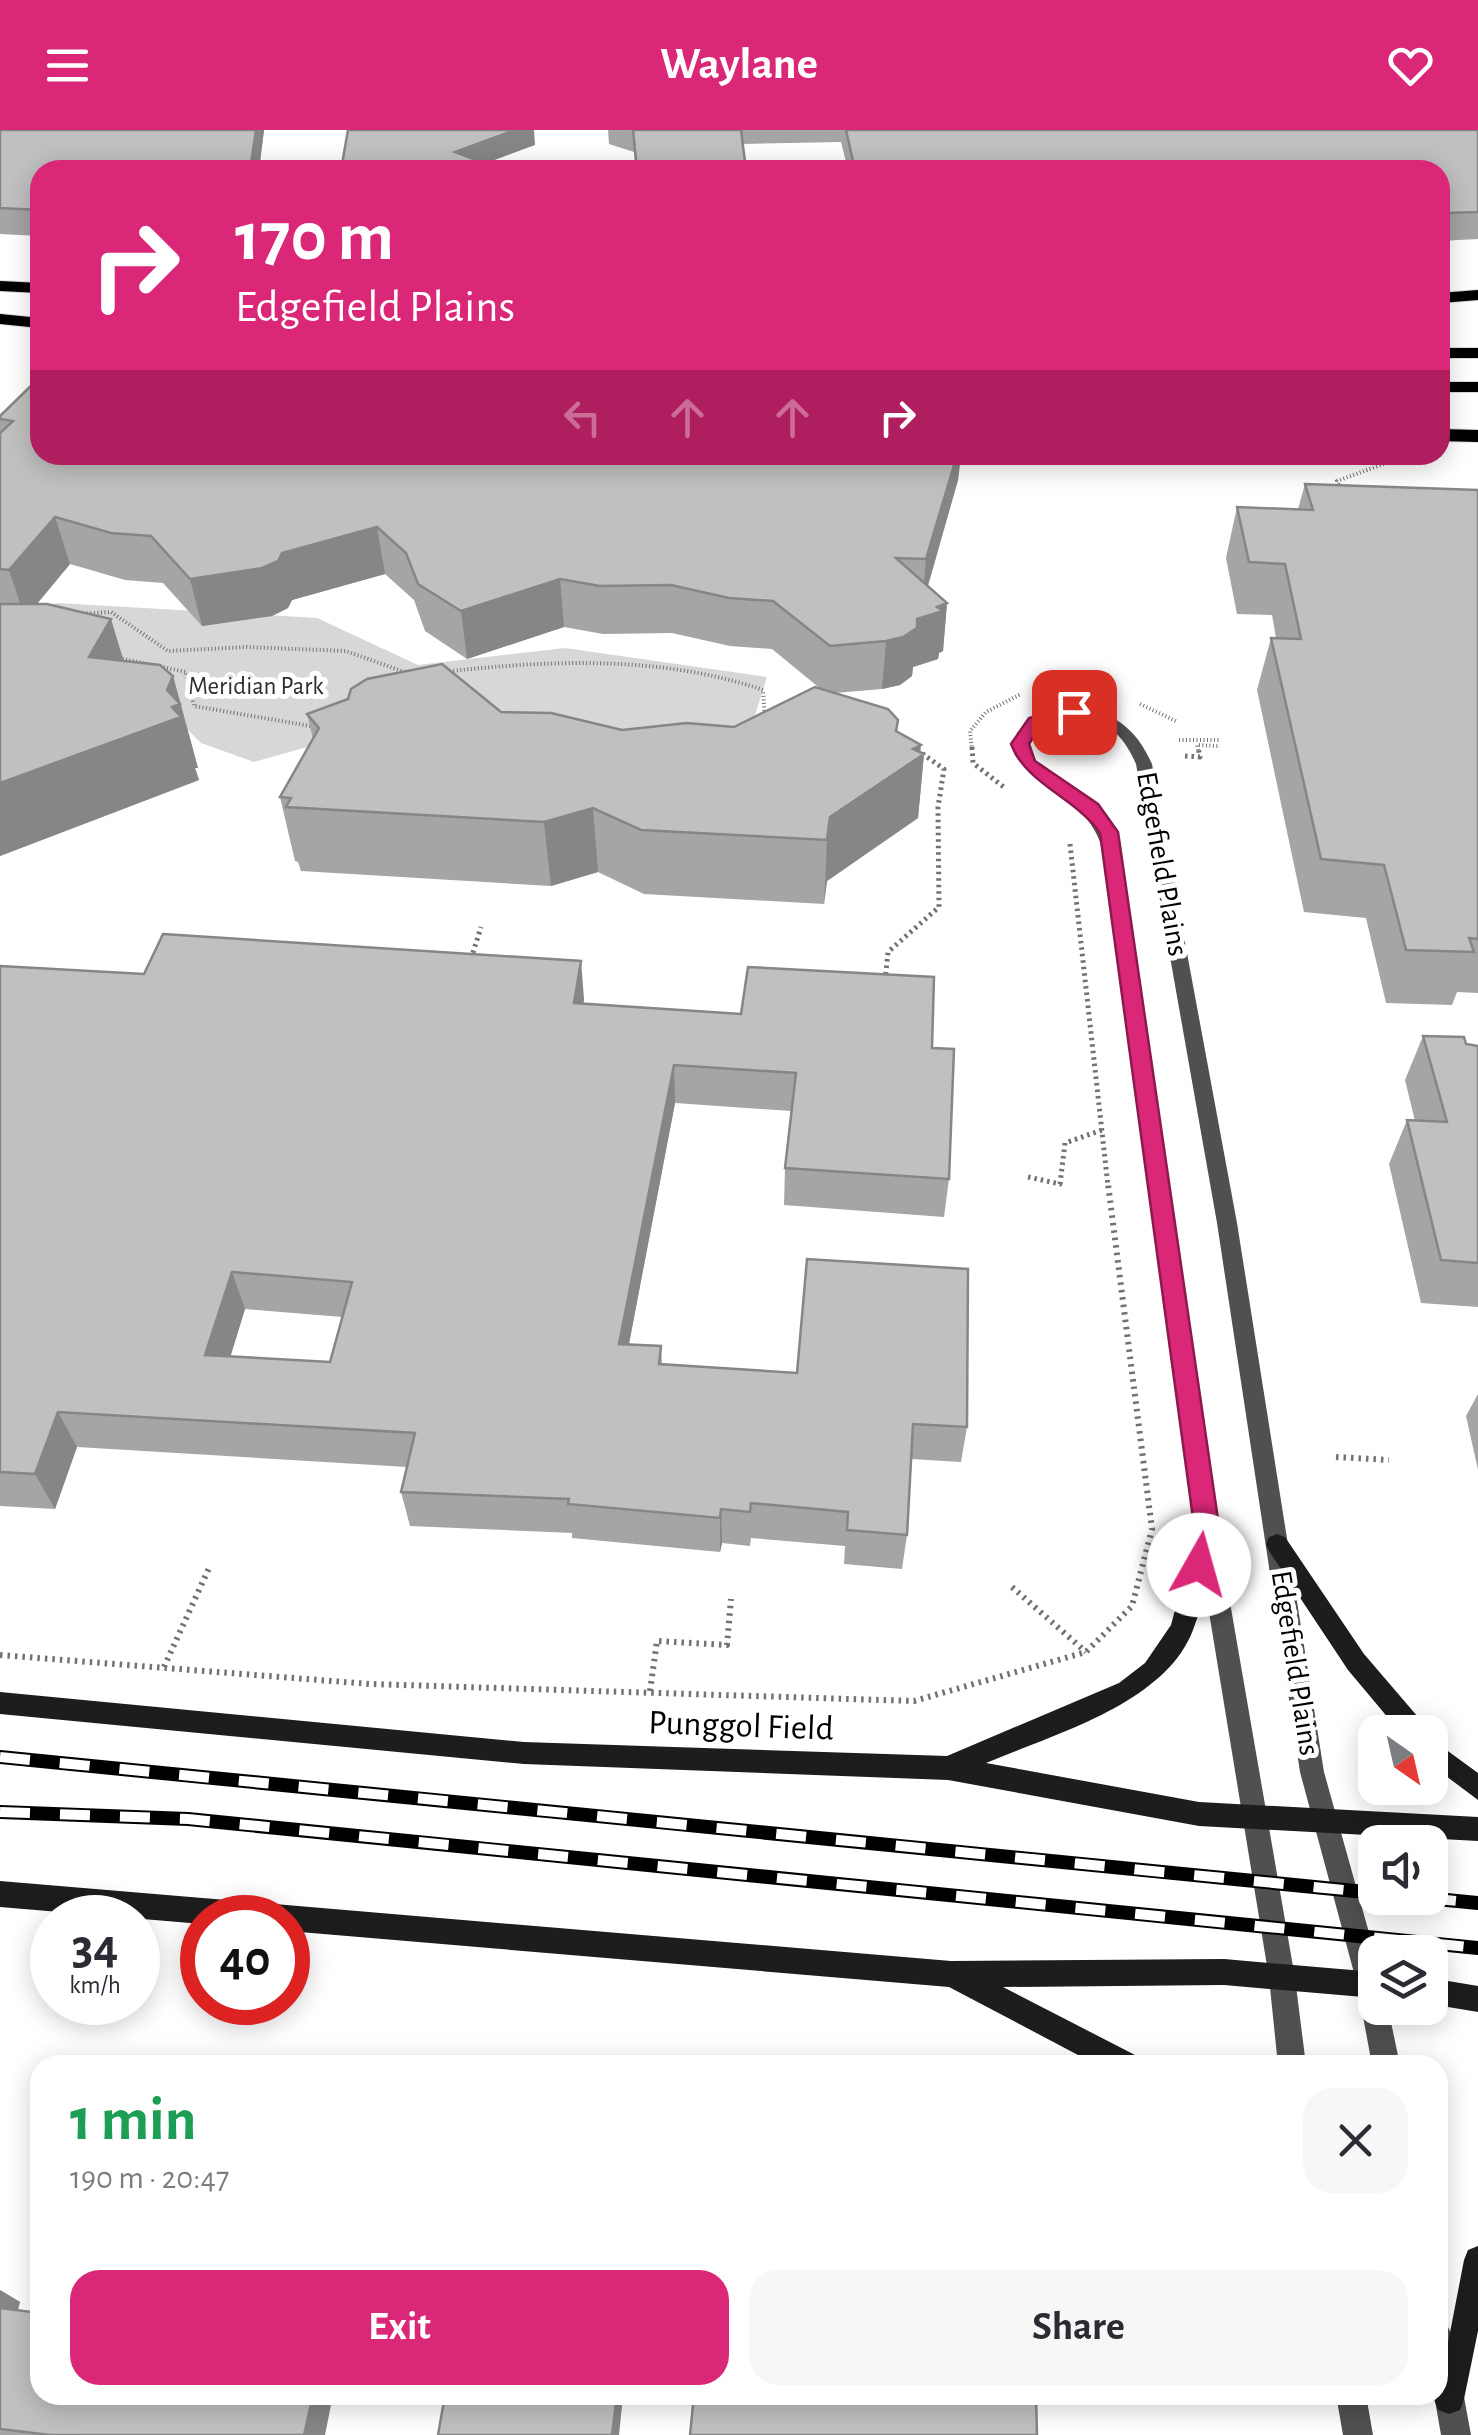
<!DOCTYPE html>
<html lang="en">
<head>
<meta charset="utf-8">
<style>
  :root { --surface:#fff; --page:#f7f7f7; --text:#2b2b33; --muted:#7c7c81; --accent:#db2777 }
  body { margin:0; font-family:"Alegreya Sans",sans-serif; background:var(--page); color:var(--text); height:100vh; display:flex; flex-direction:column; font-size:38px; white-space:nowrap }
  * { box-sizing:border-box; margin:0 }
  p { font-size:32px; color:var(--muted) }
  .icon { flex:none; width:55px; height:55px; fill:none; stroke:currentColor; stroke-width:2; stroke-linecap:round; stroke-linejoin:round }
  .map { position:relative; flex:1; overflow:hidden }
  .side { position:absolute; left:30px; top:1925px; width:1418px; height:350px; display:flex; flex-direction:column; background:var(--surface); border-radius:30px; box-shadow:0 5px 25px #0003 }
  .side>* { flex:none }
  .top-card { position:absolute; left:30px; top:30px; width:1420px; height:305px; border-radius:30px; box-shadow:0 5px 25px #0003; background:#db2777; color:#fff; overflow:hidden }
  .needle { width:65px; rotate:146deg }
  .fabs { position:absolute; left:1358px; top:1585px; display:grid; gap:20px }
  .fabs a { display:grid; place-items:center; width:90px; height:90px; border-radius:20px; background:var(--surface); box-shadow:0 5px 25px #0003; font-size:50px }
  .speed { position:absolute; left:30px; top:1765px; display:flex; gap:20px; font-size:50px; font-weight:700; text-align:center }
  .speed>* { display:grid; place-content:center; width:130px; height:130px; border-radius:50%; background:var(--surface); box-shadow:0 5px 25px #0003; line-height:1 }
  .speed small { font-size:25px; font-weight:400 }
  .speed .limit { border:15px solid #d22; background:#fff; color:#111 }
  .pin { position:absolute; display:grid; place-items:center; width:85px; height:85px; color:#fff; margin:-42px; border-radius:20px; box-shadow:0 5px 15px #0006 }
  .me { position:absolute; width:110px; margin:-55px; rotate:7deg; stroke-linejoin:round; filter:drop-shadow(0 0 8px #0008) }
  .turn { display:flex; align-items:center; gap:35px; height:210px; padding:0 40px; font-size:45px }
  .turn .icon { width:130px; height:130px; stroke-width:2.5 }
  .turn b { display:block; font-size:70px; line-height:85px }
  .lanes { display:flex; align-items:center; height:95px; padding:0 40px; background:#0003; justify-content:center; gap:50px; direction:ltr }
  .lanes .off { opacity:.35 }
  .round { display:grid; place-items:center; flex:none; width:105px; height:105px; border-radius:30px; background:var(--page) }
  .overview { display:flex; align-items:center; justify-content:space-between; height:170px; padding:0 40px }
  h1 { font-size:60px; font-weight:700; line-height:75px; color:#1e9e55 }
  .button { display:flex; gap:20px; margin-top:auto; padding:20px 40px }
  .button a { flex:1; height:115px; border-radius:30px; background:var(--accent); color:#fff; font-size:40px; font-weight:700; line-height:115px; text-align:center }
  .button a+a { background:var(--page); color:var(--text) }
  header { display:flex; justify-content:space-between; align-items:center; height:130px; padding:0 40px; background:var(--accent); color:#fff; font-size:45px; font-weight:700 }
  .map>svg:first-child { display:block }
  .green { fill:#d7d7d7 }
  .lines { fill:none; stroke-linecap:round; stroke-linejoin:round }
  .highway-casing { stroke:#dbdbdb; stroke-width:2 }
  .path-far2 { stroke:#727272; stroke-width:4; stroke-dasharray:1 2.5; stroke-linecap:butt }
  .path-far1 { stroke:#727272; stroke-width:5; stroke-dasharray:2.5 4; stroke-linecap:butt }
  .path { stroke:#727272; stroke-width:6; stroke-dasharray:2.5 5; stroke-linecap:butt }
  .street { fill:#505050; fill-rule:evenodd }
  .secondary { fill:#1d1d1d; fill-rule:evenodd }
  .highway { fill:#000; fill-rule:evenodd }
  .rail-casing { stroke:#000; stroke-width:14 }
  .rail { stroke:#fff; stroke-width:10; stroke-dasharray:30; stroke-linecap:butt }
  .wall { fill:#a5a5a5; fill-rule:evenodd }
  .shaded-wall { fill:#868686 }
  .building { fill:#c0c0c0; stroke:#868686; stroke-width:2.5; fill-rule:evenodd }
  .route { fill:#db2777; stroke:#8e194d; stroke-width:2.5 }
  .labels { text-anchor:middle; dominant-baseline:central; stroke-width:10; stroke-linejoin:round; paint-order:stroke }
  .far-park-label { font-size:25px; fill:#2e2e2e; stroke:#fff }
  .street-label { font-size:30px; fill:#000; stroke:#fff }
  .near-street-label { font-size:35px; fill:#000; stroke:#fff }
</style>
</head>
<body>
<header><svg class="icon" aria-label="menu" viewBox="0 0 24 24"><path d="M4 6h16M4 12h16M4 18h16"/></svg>Waylane<svg class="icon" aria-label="heart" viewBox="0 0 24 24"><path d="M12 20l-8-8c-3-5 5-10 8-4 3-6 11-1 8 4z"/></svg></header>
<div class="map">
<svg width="1478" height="2305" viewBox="0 0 1478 2305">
  <rect width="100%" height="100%" fill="#fff"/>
  <!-- green -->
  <path class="green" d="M58 473 317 488 418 535 565 518 767 547 739 636 364 601 254 632 201 613 131 543 0 481Z"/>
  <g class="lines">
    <!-- highway casing -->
    <g class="highway-casing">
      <path id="highway" d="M0 151 40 153V163L0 161Z
        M1478 160V170L1440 173V163Z
        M0 184 40 188V198L0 194Z
        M1440 218H1478V228H1440Z
        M1440 252H1478V262H1440Z
        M1440 299 1478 300V312L1440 311Z"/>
    </g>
    <!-- path-far2 -->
    <path class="path-far2" d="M1341 361 1337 351 1400 328 1425 331
      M80 484 111 482 168 521 247 517 346 521 407 543
      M119 528 186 542 194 576 316 597
      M443 542C548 530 662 525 763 560L765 590
      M1140 574 1178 592
      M1179 610H1219
      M913 617 917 620
      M972 620 970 601 986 582 1021 564
      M1198 620 1197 615 1220 616"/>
    <!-- path-far1 -->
    <path class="path-far1" d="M972 617 973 633 1005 658
      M1185 626 1200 627 1198 617
      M1070 714 1108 1056
      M471 829 481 797
      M885 851 888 822 939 777 938 677 944 639 913 617
      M1028 1047 1060 1054 1065 1013 1102 1000"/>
    <!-- path -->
    <path class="path" d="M1336 1327 1389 1330
      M1012 1457 1086 1522
      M0 1525 370 1554 914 1571 1086 1522 1132 1476 1152 1399 1108 1054
      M164 1537 209 1438
      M650 1561 657 1511 727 1515 731 1469"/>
    <!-- street -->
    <path class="street" d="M1075 576C1114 582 1136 598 1152 634L1237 1093 1324 1642 1375 1824V1878H1388L1400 1935H1372L1357 1854 1300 1642 1217 1093 1136 634C1116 586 1074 570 1031 605L1030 624C1067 672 1100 656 1122 728L1218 1403 1295 1848 1306 1935H1278L1269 1848 1196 1403 1106 728C1086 661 1050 673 1014 624L1017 603C1034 586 1051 579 1075 576Z
      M1438 2192 1448 2197 1453 2207 1471 2305H1441L1434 2265H1438Z
      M1336 2265H1366L1373 2305H1343Z"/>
    <!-- secondary -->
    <path class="secondary" d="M1207 1393 1215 1396 1218 1403C1210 1435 1205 1469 1193 1500 1165 1574 1054 1604 986 1633L1199 1672 1478 1687V1711L1199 1696 948 1650 524 1634 0 1584V1562L524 1612 947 1626 1119 1553 1145 1533 1171 1495 1196 1403 1199 1396Z
      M1277 1404 1285 1407 1364 1524 1424 1594 1427 1602H1400L1348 1540 1269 1421 1266 1414 1269 1407Z
      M1430 1608 1478 1643V1670L1430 1634Z
      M0 1751 951 1831 1224 1829 1375 1842V1868L1224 1855 1003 1857 1135 1925 1139 1935H1097L949 1857 288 1801V1788H202V1794L0 1777Z
      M1430 1848 1478 1856V1882L1430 1874Z
      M1478 2116V2201L1464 2269 1460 2280 1449 2284 1438 2280 1434 2269 1438 2265 1464 2130 1468 2120Z"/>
    <!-- highway -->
    <use href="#highway" class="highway"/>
    <!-- rail casing -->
    <g class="rail-casing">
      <path id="rail" d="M0 1627 1375 1763
        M0 1682 188 1689 1478 1818
        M1426 1768 1478 1773"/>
    </g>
    <!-- rail -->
    <use href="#rail" class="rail"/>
  </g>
  <!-- wall -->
  <path class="wall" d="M0 0H264L259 40H40V106L0 104Z
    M608 0H1478V109L1440 111V40H848L841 12 743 14 746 40H636L634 22 609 14Z
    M40 247V325H961L958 350 928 456 947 473 943 521 939 523 938 529 913 537 912 546 900 555 882 559 835 563 898 590 897 601 924 624 918 688 827 751 824 774 644 764 598 742 551 756 301 741 298 732 295 731 280 667 313 609 307 584 501 582 622 600 734 597 822 560 772 519 730 516 672 503 603 504 564 497 467 529 425 501 414 470 385 444 292 470 288 478 272 486 202 496 163 453 125 450 70 434 37 474 124 531 173 546 198 638H195L199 650 0 726V286Z
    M1305 354 1478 360V863L1457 862 1452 875 1386 873 1366 788 1304 782 1257 560 1271 508H1276L1272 485 1237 484 1226 428 1237 377 1298 379Z
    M0 836 584 869 583 874 932 918 949 1049 944 1087 784 1075 785 1038 791 981 675 973 629 1214 661 1216 662 1234 967 1297 961 1332 911 1329 907 1405 902 1439 844 1434 845 1416 751 1408 750 1416 722 1413 720 1422 572 1408V1403L410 1396 401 1362 407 1337 77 1317 55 1379 0 1376ZM245 1179 342 1187 330 1232 230 1226Z
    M1423 906 1478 916V1177L1421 1173 1389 1034 1407 990 1415 991 1405 950Z
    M1478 1264V1340L1466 1286Z
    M0 2160 20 2172 18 2180 325 2305H0Z"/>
  <!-- shaded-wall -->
  <path class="shaded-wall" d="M256 0H264L259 40H250Z
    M515 0H534L535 15 468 40 455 22Z
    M957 325H961L958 350 922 476 926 429Z
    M55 387 70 434 25 488 9 440Z
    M377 397 385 444 292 470 288 478 272 486 202 496 190 449Z
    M560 449 564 497 467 529 461 481Z
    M947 473 943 521 939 523 938 529 913 537 912 546 900 555 882 559 886 511 937 477Z
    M111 489 130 552 89 527Z
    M173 546 198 638H195L199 650 0 726V653L167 560Z
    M898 590 894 644 913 619 921 615 920 627 924 624 918 688 827 751 824 774 827 710 830 687 896 601Z
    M593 678 598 742 551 756 544 692Z
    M581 831 584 869 578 912 574 873Z
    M674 935 675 973 622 1250 619 1214Z
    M232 1142 245 1179 220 1261 205 1225Z
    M58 1282 77 1317 55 1379 35 1344Z
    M721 1379 722 1413 720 1422V1388Z
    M0 2160 20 2172 14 2192 0 2184Z
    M313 2265H333L325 2305H304Z
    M617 2265 622 2276 619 2305H612Z"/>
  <!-- building -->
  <path class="building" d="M0 0H256L250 40H40V80L0 78Z
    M348 0H515L455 22 503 40H341Z
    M633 0H741L746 40H637Z
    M846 0H1478V82L1444 83 1440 86V40H855Z
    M40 247V325H957L926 429 896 428 947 473 937 477 943 481 917 489V498L903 507 886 511 830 516 773 471 729 468 671 455 600 456 560 449 461 481 418 454 406 423 377 397 282 423 278 431 262 438 190 449 151 406 111 403 55 387 9 440 0 439V303L13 291 0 289V286Z
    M1305 354 1478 360V809L1469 808 1474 822 1406 820 1384 735 1321 729 1271 508 1301 509 1285 434 1249 432 1237 377 1313 380Z
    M0 474H47L111 489 89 527 160 535 173 546 167 560 180 574 172 577 181 587 0 653Z
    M442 534 501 582 551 583 622 600 687 593 734 597 815 557 888 579 898 590 896 601 921 615 913 619 924 624 830 687 827 710 641 700 593 678 544 692 286 677 291 668 280 667 319 598 307 584 348 569 351 559 367 549Z
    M163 804 581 831 574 873 741 884 748 837 934 847 932 918 954 919 949 1049 785 1038 796 943 674 935 619 1214 661 1216 659 1234 797 1243 807 1129 968 1139 967 1297 913 1294 907 1405 847 1400 848 1382 751 1373 750 1382 721 1379 720 1388 568 1374 569 1369 401 1362 415 1303 58 1282 35 1344 0 1342V836L144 844ZM232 1142 352 1152 330 1232 205 1225Z
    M1423 906 1464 907 1466 914 1478 916V1133L1441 1130 1407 990 1447 992Z
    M0 2178 40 2183V2265H313L304 2305H50L0 2299Z
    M445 2265H617L612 2305H438Z
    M694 2265H1036L1037 2305H690Z"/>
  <!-- route -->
  <path class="route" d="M1074 576 1082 582 1079 585 1041 595 1029 614 1035 631 1098 674 1118 702 1220 1403 1208 1443H1190L1186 1435 1195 1403 1100 703C1075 667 1027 655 1011 614L1029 588Z"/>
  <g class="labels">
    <!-- far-park labels -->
    <g class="far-park-label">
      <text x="256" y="556">Meridian Park</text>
    </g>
    <!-- street labels -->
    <g class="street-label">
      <text transform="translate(1162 734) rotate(80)">Edgefield Plains</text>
      <text transform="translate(1295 1533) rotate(81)">Edgefield Plains</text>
    </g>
    <!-- near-street labels -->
    <g class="near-street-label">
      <text transform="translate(741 1596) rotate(2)">Punggol Field</text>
    </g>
  </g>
</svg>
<div class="fabs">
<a><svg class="needle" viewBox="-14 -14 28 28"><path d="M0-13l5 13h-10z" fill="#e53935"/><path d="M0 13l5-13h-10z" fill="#7c7c81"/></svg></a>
<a><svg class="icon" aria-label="sound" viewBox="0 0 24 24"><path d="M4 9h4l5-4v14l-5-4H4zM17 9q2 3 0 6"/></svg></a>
<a><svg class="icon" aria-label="layers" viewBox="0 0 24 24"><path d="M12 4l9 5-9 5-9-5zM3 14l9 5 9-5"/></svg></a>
</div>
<div class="speed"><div>34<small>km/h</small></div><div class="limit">40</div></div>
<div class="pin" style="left:1074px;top:582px;background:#d93025"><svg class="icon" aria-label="arrive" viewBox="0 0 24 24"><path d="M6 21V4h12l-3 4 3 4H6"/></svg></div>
<svg class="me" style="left:1199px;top:1435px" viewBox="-20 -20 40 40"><circle r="19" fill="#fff"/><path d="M0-13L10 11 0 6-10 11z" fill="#db2777"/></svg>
<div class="top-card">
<div class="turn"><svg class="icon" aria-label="right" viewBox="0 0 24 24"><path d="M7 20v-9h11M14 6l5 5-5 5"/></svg><div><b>170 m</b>Edgefield Plains</div></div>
<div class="lanes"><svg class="icon off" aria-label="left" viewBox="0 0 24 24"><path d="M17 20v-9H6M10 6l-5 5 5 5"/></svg><svg class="icon off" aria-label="ahead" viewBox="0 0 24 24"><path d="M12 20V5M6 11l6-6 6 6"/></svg><svg class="icon off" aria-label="ahead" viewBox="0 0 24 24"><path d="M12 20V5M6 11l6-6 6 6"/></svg><svg class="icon" aria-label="right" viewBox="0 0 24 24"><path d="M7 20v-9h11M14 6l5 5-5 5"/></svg></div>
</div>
<section class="side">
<div class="overview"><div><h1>1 min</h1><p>190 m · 20:47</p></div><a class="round"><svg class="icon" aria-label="close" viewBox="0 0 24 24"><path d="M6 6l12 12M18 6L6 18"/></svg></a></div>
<div class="button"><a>Exit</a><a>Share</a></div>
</section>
</div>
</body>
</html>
